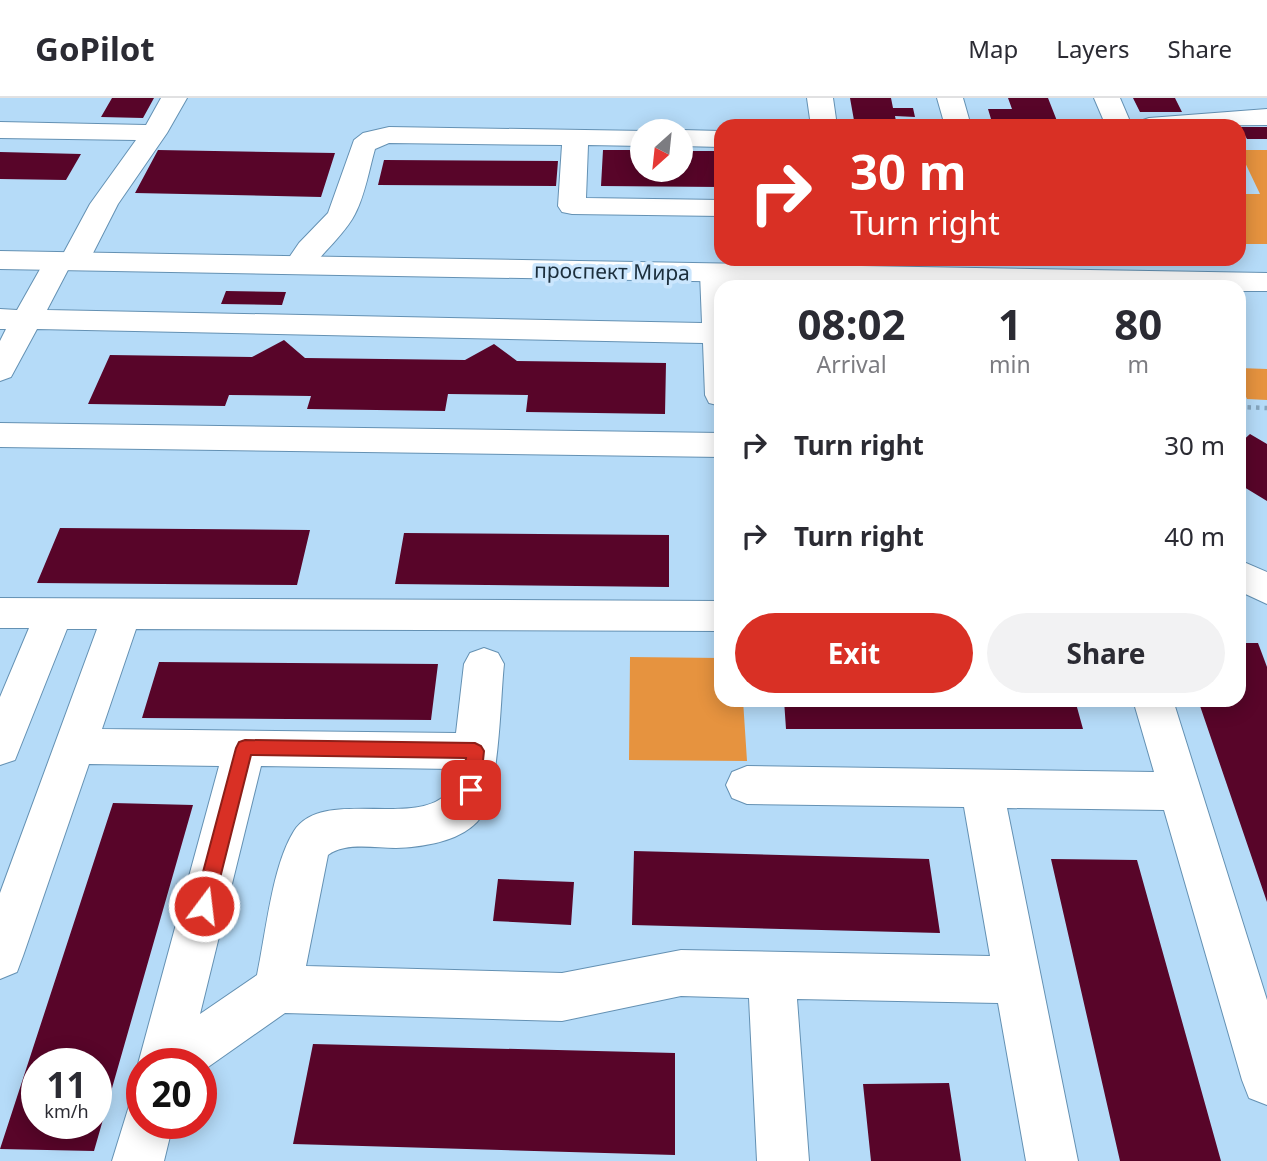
<!DOCTYPE html>
<html lang="en">
<head>
<meta charset="utf-8">
<style>
  :root { --surface:#fff; --page:#f2f2f3; --text:#2b2b33; --muted:#7c7c81; --line:#e1e1e2; --accent:#d93025 }
  body { margin:0; font-family:"Noto Sans",sans-serif; background:var(--page); color:var(--text); height:100vh; display:flex; flex-direction:column; font-size:26px; white-space:nowrap }
  * { box-sizing:border-box; margin:0 }
  p { font-size:23px; color:var(--muted) }
  .icon { flex:none; width:38px; height:38px; fill:none; stroke:currentColor; stroke-width:2; stroke-linecap:round; stroke-linejoin:round }
  .map { position:relative; flex:1; overflow:hidden }
  .sheet { position:absolute; left:714px; top:182px; width:532px; height:427px; display:flex; flex-direction:column; background:var(--surface); border-radius:21px; box-shadow:0 4px 18px #0003 }
  .sheet>* { flex:none }
  .top-card { position:absolute; left:714px; top:21px; width:532px; height:147px; border-radius:21px; box-shadow:0 4px 18px #0003; background:#d93025; color:#fff; overflow:hidden }
  .needle { width:46px; rotate:207deg }
  .fabs { position:absolute; left:630px; top:21px; display:grid; gap:14px }
  .fabs a { display:grid; place-items:center; width:63px; height:63px; border-radius:50%; background:var(--surface); box-shadow:0 4px 18px #0003; font-size:35px }
  .speed { position:absolute; left:21px; top:950px; display:flex; gap:14px; font-size:35px; font-weight:700; text-align:center }
  .speed>* { display:grid; place-content:center; width:91px; height:91px; border-radius:50%; background:var(--surface); box-shadow:0 4px 18px #0003; line-height:1 }
  .speed small { font-size:18px; font-weight:400 }
  .speed .limit { border:10px solid #d22; background:#fff; color:#111 }
  .pin { position:absolute; display:grid; place-items:center; width:60px; height:60px; color:#fff; margin:-30px; border-radius:14px; box-shadow:0 4px 10px #0006 }
  .me { position:absolute; width:77px; margin:-38px; rotate:15deg; stroke-linejoin:round; filter:drop-shadow(0 0 5px #0008) }
  .turn { display:flex; align-items:center; gap:24px; height:147px; padding:0 21px; font-size:32px }
  .turn .icon { width:91px; height:91px; stroke-width:2.5 }
  .turn b { display:block; font-size:49px; line-height:60px }
  .eta { display:flex; justify-content:space-evenly; align-items:center; height:119px; text-align:center }
  .eta b { font-size:42px; font-weight:700; line-height:49px }
  .primary-button { display:flex; gap:14px; margin-top:auto; padding:14px 21px }
  .primary-button a { flex:1; height:80px; border-radius:42px; background:var(--accent); color:#fff; font-size:28px; font-weight:700; line-height:80px; text-align:center }
  .primary-button a+a { background:var(--page); color:var(--text) }
  ul { padding:0; list-style:none }
  li { display:flex; align-items:center; gap:21px; height:91px; padding:0 21px }
  li div { flex:1 }
  li b { display:block; font-size:26px }
  li em { font-style:normal }
  header { display:flex; align-items:center; gap:42px; box-sizing:border-box; height:98px; padding:0 35px; background:var(--surface); border-bottom:2px solid var(--line) }
  header strong { font-size:33px }
  nav { display:flex; gap:38px; margin-inline-start:auto; font-size:24px }
  .map>svg:first-child { display:block }
  .green { fill:#e6933f }
  .building { fill:#580529; fill-rule:evenodd }
  .lines { fill:none; stroke-linecap:round; stroke-linejoin:round }
  .minor-casing { stroke:#6491b3; stroke-width:2 }
  .major-casing { stroke:#6491b3; stroke-width:2 }
  .path { stroke:#85a5be; stroke-width:4.5; stroke-dasharray:3.5 5; stroke-linecap:butt }
  .minor { fill:#fff; fill-rule:evenodd }
  .major { fill:#fff; fill-rule:evenodd }
  .route { fill:#d93025; stroke:#8d1f18; stroke-width:2 }
  .labels { text-anchor:middle; dominant-baseline:central; stroke-width:7; stroke-linejoin:round; paint-order:stroke }
  .far-street-label { font-size:21px; fill:#1c2f3d; stroke:#cbe6fd }
</style>
</head>
<body>
<header>
<strong>GoPilot</strong>
<nav><a>Map</a><a>Layers</a><a>Share</a></nav>
</header>
<div class="map">
<svg width="1267" height="1063" viewBox="0 0 1267 1063">
  <rect width="100%" height="100%" fill="#b5dbf8"/>
  <!-- green -->
  <path class="green" d="M1239 52H1267V146H1239V96H1260Z
    M1239 270 1267 271V302L1247 301 1239 283Z
    M630 559 721 560V602H743L747 663 629 662Z"/>
  <!-- building -->
  <path class="building" d="M112 0H154L143 20 101 19Z
    M850 0H891L893 10H913L915 19 895 18 897 28H855Z
    M1008 0H1048L1059 28H1018L1016 21H991L988 11H1012Z
    M1133 0H1175L1182 14H1140Z
    M1240 29H1267V41H1247Z
    M158 52 335 55 321 99 135 95Z
    M603 52H642V72H681V53H721V89L601 88Z
    M0 54 81 56 66 82 0 81Z
    M384 62 558 63 556 88 378 87Z
    M226 193 286 194 282 207 221 206Z
    M284 242 305 260 465 262 494 246 517 263 666 265 665 316 526 314 528 297 448 296 445 313 307 311 311 298 229 297 225 308 88 306 110 257 252 259Z
    M1250 336 1267 346V403L1239 386V346Z
    M60 430 310 432 297 487 37 485Z
    M404 435 669 437V489L395 486Z
    M1239 545H1258L1267 569V804L1198 602H1239Z
    M159 564 438 566 431 622 142 620Z
    M784 602H1075L1083 631H786Z
    M113 705 193 707 94 1053 0 1051ZM37 966H96V1026H37Z
    M634 753 929 761 940 835 632 827Z
    M1051 761 1137 762 1221 1063H1120Z
    M498 781 574 784 571 827 493 823Z
    M313 946 675 955V1057L293 1046Z
    M949 985 961 1063H871L863 986Z"/>
  <g class="lines">
    <!-- minor casing -->
    <g class="minor-casing">
      <path id="minor" d="M161 0H187L167 35 118 106 89 163 84 169 69 170 47 212 702 225 700 175 705 169 715 166 725 169 730 175 731 189H721V308L709 305 705 297 703 245 37 231 11 279 0 283V243L6 231H0V211L17 212 48 157 63 156 90 106 136 42 0 40V24L146 27Z
        M807 0H833L837 28H811Z
        M937 0H963L971 28H945Z
        M1094 0H1120L1132 28H1106Z
        M1267 11V27L1136 28 1140 23 1149 20Z
        M389 29 646 33H642V48L588 47 586 100 721 102V118L572 116 562 114 558 108 562 47 389 45 375 51C369 72 365 97 355 116 345 136 323 154 309 173L299 176 289 173 284 167 299 145 328 115 354 42 363 35Z
        M681 32 721 33V49L681 48V33H677Z
        M820 161H850L852 177 847 183 837 186 827 183 822 177Z
        M0 325 721 335V359L0 349Z
        M1239 462 1267 474V506L1239 493Z
        M0 500 721 503V533L136 531 102 631 456 635 464 566 470 555 484 550 498 555 504 566C500 602 500 700 477 724 458 744 422 749 396 750 374 750 346 744 328 757L306 868 562 875 681 852 990 858 964 709 747 706 732 700 726 687 732 674 747 668 1154 674 1133 602H1173L1267 902V1007L1249 1000 1242 982 1164 712 1007 710 1078 1063H1026L998 905 797 901 809 1063H757L749 900 681 898 562 923 285 915 201 974V966H142V974L138 966 219 668 89 666 23 858 17 874 0 881V795L97 531H67L15 662 0 667V599L29 530H0ZM261 668 452 671 449 693C419 732 322 688 294 733 272 768 266 835 257 877L200 916Z
        M142 1003V1026H173L164 1063H112L129 1008Z"/>
    </g>
    <!-- major casing -->
    <g class="major-casing">
      <path id="major" d="M0 153 1267 175V193H1239V189H1032L0 171Z"/>
    </g>
    <!-- path -->
    <path class="path" d="M1239 309 1267 310"/>
    <!-- minor -->
    <use href="#minor" class="minor"/>
    <!-- major -->
    <use href="#major" class="major"/>
  </g>
  <!-- route -->
  <path class="route" d="M245 642 475 645 481 648 484 653 480 692 477 697 471 699 465 697 462 692 466 660 251 657 213 808 210 814 204 817 197 814 194 808 236 650 239 644Z"/>
  <g class="labels">
    <!-- far-street labels -->
    <g class="far-street-label">
      <text transform="translate(612 173) rotate(1)">проспект Мира</text>
    </g>
  </g>
</svg>
<div class="fabs">
<a><svg class="needle" viewBox="-14 -14 28 28"><path d="M0-13l5 13h-10z" fill="#e53935"/><path d="M0 13l5-13h-10z" fill="#7c7c81"/></svg></a>
</div>
<div class="speed"><div>11<small>km/h</small></div><div class="limit">20</div></div>
<div class="pin" style="left:471px;top:692px;background:#d93025"><svg class="icon" aria-label="arrive" viewBox="0 0 24 24"><path d="M6 21V4h12l-3 4 3 4H6"/></svg></div>
<svg class="me" style="left:204px;top:808px" viewBox="-20 -20 40 40"><circle r="17" fill="#d93025" stroke="#fff" stroke-width="3"/><path d="M0-11L8 9 0 5-8 9z" fill="#fff"/></svg>
<div class="top-card">
<div class="turn"><svg class="icon" aria-label="right" viewBox="0 0 24 24"><path d="M7 20v-9h11M14 6l5 5-5 5"/></svg><div><b>30 m</b>Turn right</div></div>
</div>
<section class="sheet">
<div class="eta">
<div><b>08:02</b><p>Arrival</p></div>
<div><b>1</b><p>min</p></div>
<div><b>80</b><p>m</p></div>
</div>
<ul>
<li><svg class="icon" aria-label="right" viewBox="0 0 24 24"><path d="M7 20v-9h11M14 6l5 5-5 5"/></svg><div><b>Turn right</b></div><em>30 m</em></li>
<li><svg class="icon" aria-label="right" viewBox="0 0 24 24"><path d="M7 20v-9h11M14 6l5 5-5 5"/></svg><div><b>Turn right</b></div><em>40 m</em></li>
</ul>
<div class="primary-button"><a>Exit</a><a>Share</a></div>
</section>
</div>
</body>
</html>
